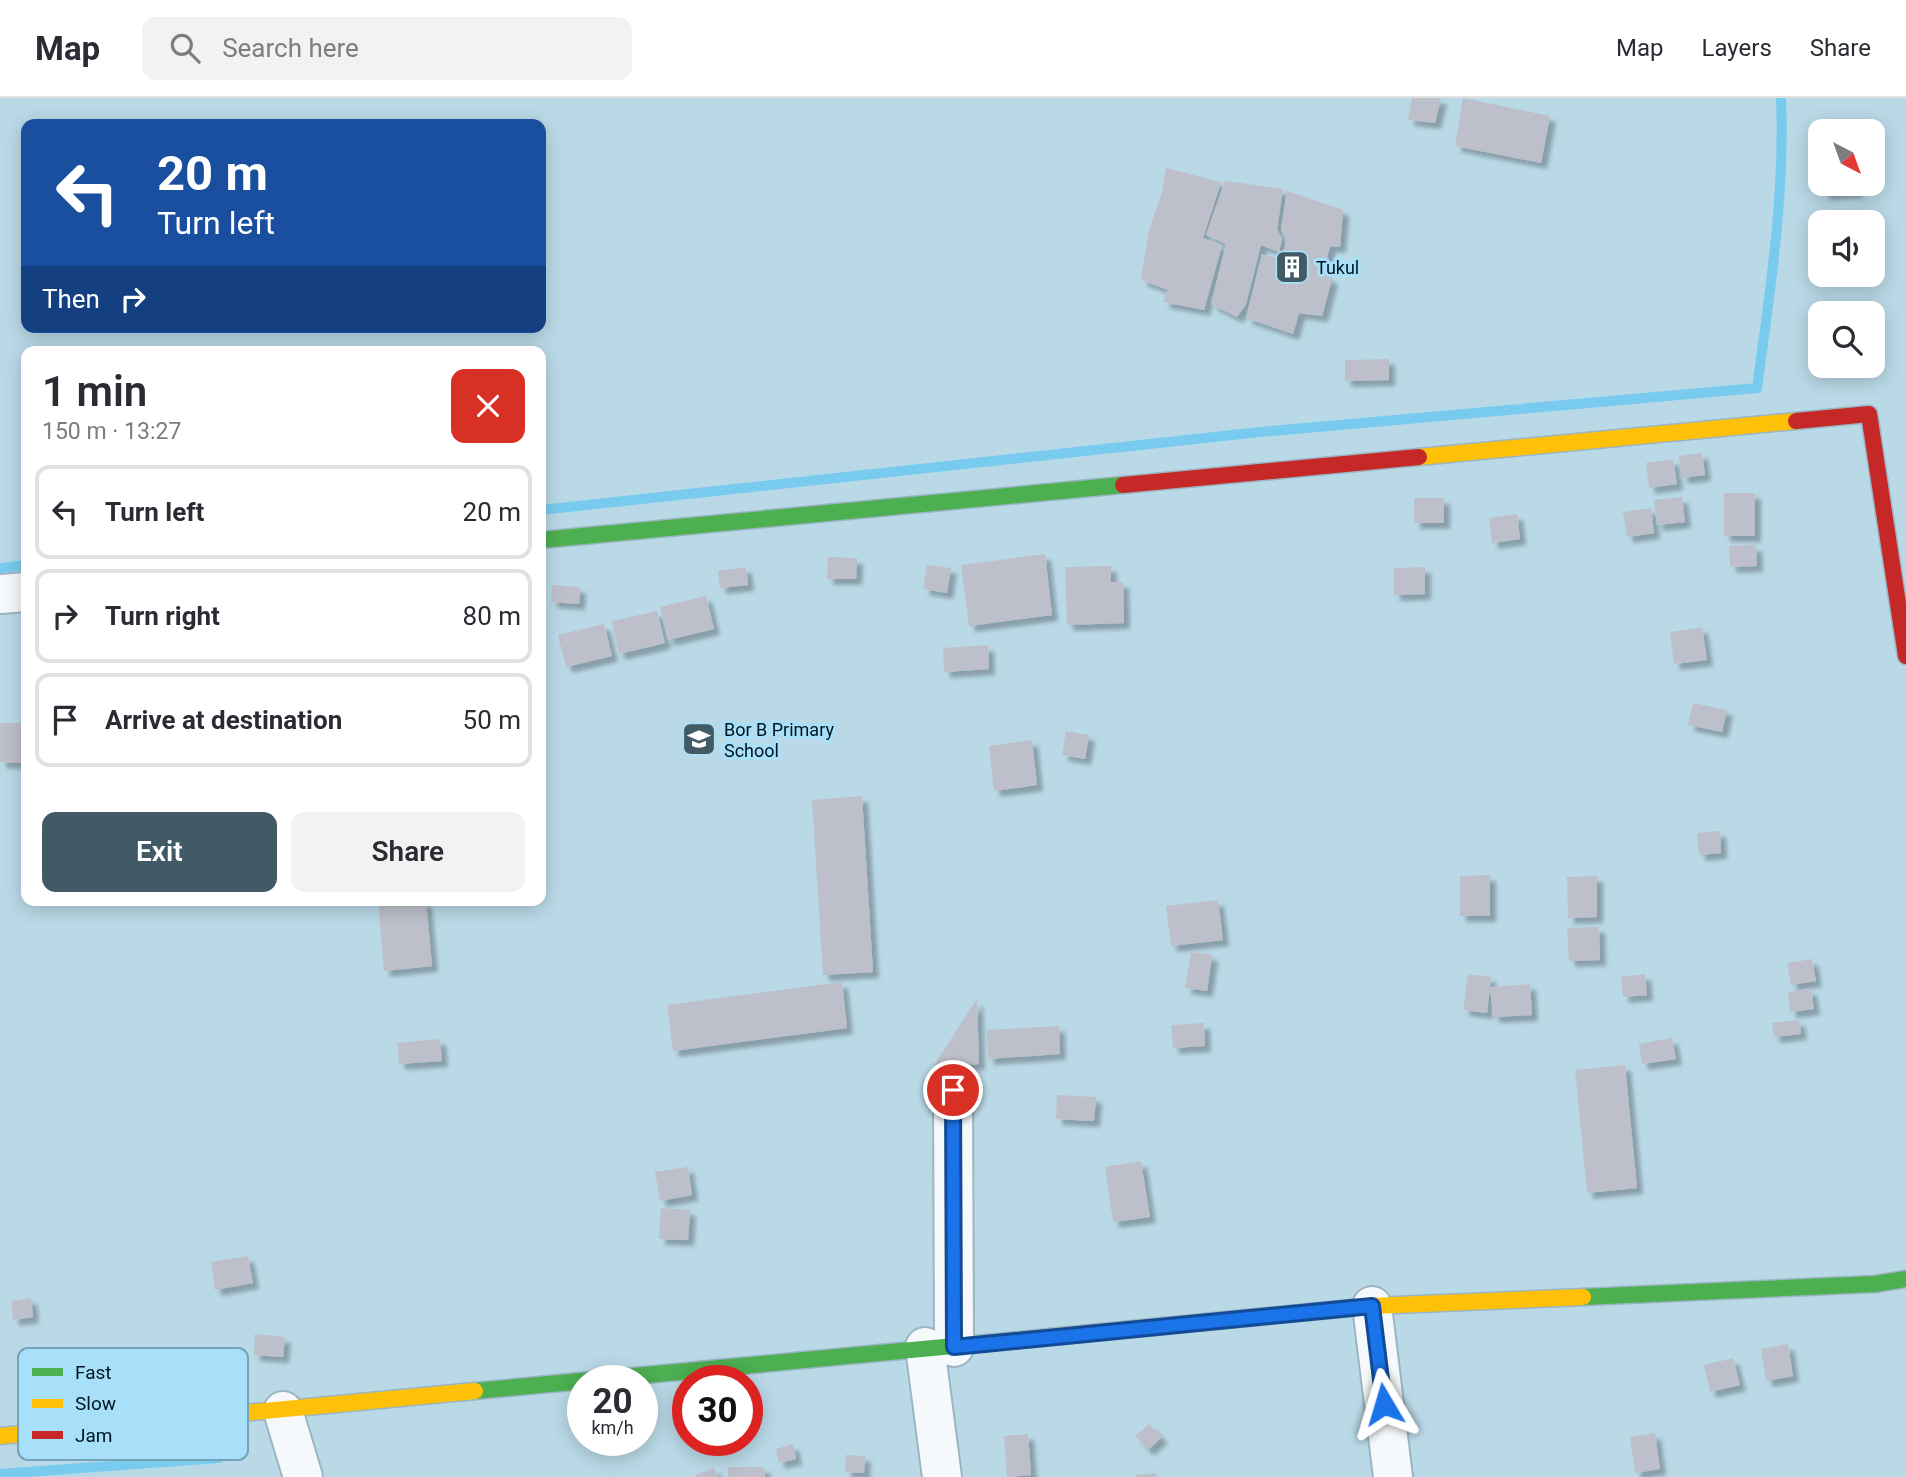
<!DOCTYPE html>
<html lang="en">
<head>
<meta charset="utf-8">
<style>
  :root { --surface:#fff; --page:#f2f2f3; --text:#2b2b33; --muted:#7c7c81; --line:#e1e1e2; --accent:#415a66 }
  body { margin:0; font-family:Roboto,sans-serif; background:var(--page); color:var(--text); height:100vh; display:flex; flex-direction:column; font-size:26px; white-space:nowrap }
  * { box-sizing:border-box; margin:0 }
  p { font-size:23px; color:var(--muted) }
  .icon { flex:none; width:38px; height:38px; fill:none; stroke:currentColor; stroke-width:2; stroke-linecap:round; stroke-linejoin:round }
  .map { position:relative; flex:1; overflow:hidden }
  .side { position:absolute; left:21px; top:248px; width:525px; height:560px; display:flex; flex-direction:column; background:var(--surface); border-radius:14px; box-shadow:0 4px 18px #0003 }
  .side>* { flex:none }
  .banner { position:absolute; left:21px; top:21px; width:525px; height:214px; border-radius:14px; box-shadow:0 4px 18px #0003; background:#1a4fa0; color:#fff; overflow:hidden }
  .needle { width:46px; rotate:139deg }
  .tools { position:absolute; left:1808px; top:21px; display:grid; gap:14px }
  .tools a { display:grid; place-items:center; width:77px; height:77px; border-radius:14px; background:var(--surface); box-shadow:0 4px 18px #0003; font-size:35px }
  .speed { position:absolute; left:567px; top:1267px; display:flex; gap:14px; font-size:35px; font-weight:700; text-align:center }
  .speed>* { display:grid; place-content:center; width:91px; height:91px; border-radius:50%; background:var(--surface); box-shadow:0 4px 18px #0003; line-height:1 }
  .speed small { font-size:18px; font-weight:400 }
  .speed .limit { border:10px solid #d22; background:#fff; color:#111 }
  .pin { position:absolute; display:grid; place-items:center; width:60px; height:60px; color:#fff; margin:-30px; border:4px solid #fff; border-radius:50%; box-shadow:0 2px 7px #0007 }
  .me { position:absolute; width:77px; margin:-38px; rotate:353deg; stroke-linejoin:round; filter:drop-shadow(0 0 5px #0008) }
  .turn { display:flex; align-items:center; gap:24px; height:147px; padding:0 21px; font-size:32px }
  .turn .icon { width:91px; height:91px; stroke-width:2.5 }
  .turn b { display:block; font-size:49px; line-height:60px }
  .then { display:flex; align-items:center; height:66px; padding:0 21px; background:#0003; gap:14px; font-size:26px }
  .round { display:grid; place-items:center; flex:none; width:74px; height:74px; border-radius:14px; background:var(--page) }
  .headline { display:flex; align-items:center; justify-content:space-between; height:119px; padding:0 21px }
  h1 { font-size:42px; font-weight:600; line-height:52px }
  .primary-button { display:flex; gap:14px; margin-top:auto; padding:14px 21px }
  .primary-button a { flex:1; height:80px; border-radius:14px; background:var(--accent); color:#fff; font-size:28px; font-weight:600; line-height:80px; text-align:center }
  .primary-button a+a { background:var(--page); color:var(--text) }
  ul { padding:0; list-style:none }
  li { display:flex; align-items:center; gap:21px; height:94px; margin:0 14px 10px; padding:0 7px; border:4px solid var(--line); border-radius:14px }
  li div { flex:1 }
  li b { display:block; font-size:26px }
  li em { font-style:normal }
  header { display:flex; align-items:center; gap:42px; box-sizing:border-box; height:98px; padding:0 35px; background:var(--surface); border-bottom:2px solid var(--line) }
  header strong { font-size:33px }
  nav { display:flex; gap:38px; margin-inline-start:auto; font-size:24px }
  .search { width:490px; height:63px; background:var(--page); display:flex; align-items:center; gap:18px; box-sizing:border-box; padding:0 24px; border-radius:14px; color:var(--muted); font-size:26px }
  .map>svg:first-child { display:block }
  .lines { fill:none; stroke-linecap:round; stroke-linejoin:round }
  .stream { stroke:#78cbef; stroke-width:10 }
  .building { fill:#bdbfca; filter:url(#shadow) }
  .street-casing { stroke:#9bb5c2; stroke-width:42 }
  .fast-casing { stroke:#9bb5c2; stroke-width:19 }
  .slow-casing { stroke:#9bb5c2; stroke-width:19 }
  .jam-casing { stroke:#9bb5c2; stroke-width:19 }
  .street { stroke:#f5f9fb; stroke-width:38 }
  .fast { stroke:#4caf50; stroke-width:16 }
  .slow { stroke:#ffc107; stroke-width:16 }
  .jam { stroke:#c62828; stroke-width:16 }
  .route-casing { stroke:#114b97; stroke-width:18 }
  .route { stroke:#1a73e8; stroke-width:12 }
  .labels { text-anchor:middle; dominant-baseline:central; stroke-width:6; stroke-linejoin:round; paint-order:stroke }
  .poi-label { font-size:18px; fill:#001521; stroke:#a8dff9; text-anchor:start }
  .key { fill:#a8dff9; stroke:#76a2b8; stroke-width:2 }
  .key-label { font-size:19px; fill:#001521 }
</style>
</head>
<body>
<header>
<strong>Map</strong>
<div class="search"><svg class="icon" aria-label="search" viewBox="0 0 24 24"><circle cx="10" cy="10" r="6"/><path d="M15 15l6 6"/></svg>Search here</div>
<nav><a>Map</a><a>Layers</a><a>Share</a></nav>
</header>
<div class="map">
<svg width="1906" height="1379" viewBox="0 0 1906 1379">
  <defs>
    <filter id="shadow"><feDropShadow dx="6" dy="6" stdDeviation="2" flood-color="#0004"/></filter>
  </defs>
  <rect width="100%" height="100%" fill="#bad9e7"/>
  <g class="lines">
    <!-- stream -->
    <path class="stream" d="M541 412 1260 334 1757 290C1770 193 1785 98 1781 0
      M0 470 26 467
      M0 1376 219 1360"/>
  </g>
  <!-- building -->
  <path class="building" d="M1412 0H1441L1435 25 1408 22Z
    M1463 0 1550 18 1541 65 1455 48Z
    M1166 70 1221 84 1203 140 1222 147 1204 212 1163 204 1168 192 1141 182 1149 132 1162 94Z
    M1225 83 1283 91 1277 131 1282 141 1279 154 1261 147 1246 206 1237 219 1211 206 1226 146 1206 137Z
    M1822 86H1857V94L1823 96Z
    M1287 93 1343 112 1340 149 1330 148 1323 176 1332 181 1322 218 1299 215 1293 236 1246 220 1262 156 1281 162 1287 140 1281 132Z
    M1389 261V282L1345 283V262Z
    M1702 355 1705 377 1682 380 1679 358Z
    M1673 361 1677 386 1649 390 1646 365Z
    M1724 395H1755V438H1724Z
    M1682 399 1685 424 1657 427 1654 402Z
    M1414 400H1444V425H1414Z
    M1651 410 1654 435 1627 439 1623 414Z
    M1517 416 1520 441 1492 445 1489 420Z
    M1756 447 1757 468 1730 469 1729 448Z
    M1045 456 1052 517 969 528 961 467Z
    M828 459 857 460 856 481H827Z
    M927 467 951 470 947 495 923 491Z
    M1111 468V484H1123L1124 525 1067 527 1065 469Z
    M746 469 748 487 720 490 718 473Z
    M1425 469V496L1394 497V470Z
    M552 487 580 489 579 506 551 504Z
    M706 498 714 531 668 542 660 509Z
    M657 513 665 545 619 556 612 523Z
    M604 526 612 558 566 569 558 537Z
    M1702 529 1707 562 1674 566 1670 534Z
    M988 547 989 571 944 574 943 550Z
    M1693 605 1727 612 1722 634 1688 627Z
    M0 625H24V665L0 664Z
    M1066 633 1089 637 1085 661 1062 657Z
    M1032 642 1037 687 994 693 989 648Z
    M862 698 873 874 823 877 812 702Z
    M1720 733 1721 755 1699 757 1697 735Z
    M1490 777V818H1460V778Z
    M1597 778V819L1568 820 1567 779Z
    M1218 802 1223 842 1171 848 1166 808Z
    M378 803H426L432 868 384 873Z
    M1599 829 1600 862 1569 863 1567 830Z
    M1191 854 1212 857 1207 893 1185 890Z
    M1812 861 1816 883 1791 887 1787 865Z
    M1468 876 1491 879 1487 915 1463 912Z
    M1645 876 1647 897 1623 899 1621 879Z
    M842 884 847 930 673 953 667 907Z
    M1530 886 1532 917 1493 919 1490 889Z
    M1811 891 1814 911 1790 914 1788 894Z
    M977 901 979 966 934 967Z
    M1799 922 1801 936 1774 939 1772 925Z
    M1204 925 1205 948 1173 950 1171 927Z
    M1059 928 1060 956 988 961 987 932Z
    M1672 940 1676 961 1642 966 1639 946Z
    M440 941 442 963 399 966 397 945Z
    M1625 967 1637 1090 1587 1095 1575 972Z
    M1057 997 1096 999 1094 1023 1056 1021Z
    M1141 1063 1150 1119 1113 1124 1105 1069Z
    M688 1069 692 1097 660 1103 655 1074Z
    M661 1110 690 1112 688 1142 659 1141Z
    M248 1158 253 1185 215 1192 211 1164Z
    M31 1200 33 1219 13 1222 11 1203Z
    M255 1236 285 1239 283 1259 254 1257Z
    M1788 1246 1793 1278 1766 1283 1761 1251Z
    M1733 1260 1740 1287 1710 1294 1704 1267Z
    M1149 1326 1162 1339 1148 1352 1135 1338Z
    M1655 1335 1660 1371 1635 1375 1630 1339Z
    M1028 1336 1031 1377 1007 1379 1004 1338Z
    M793 1346 796 1361 779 1365 776 1351Z
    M846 1357 865 1358 864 1375 845 1374Z
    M728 1369H764L765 1379H728Z
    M714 1370 718 1379H696L695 1377Z
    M1156 1375 1157 1379H1136V1377Z"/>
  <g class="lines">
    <!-- street casing -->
    <g class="street-casing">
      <path id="street" d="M0 496 26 494
        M953 992 954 1249
        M1372 1208 1393 1379
        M925 1249 942 1379
        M283 1313 303 1379"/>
    </g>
    <!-- fast casing -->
    <g class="fast-casing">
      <path id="fast" d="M541 442 1123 387
        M1583 1199 1875 1186 1906 1181
        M475 1293 1050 1239"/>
    </g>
    <!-- slow casing -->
    <g class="slow-casing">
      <path id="slow" d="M1419 359 1796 323
        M1050 1239 1372 1208 1583 1199
        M0 1338 475 1293"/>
    </g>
    <!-- jam casing -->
    <g class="jam-casing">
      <path id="jam" d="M1796 323 1869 316 1906 558
        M1123 387 1419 359"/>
    </g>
    <!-- street -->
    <use href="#street" class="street"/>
    <!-- fast -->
    <use href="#fast" class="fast"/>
    <!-- slow -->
    <use href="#slow" class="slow"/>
    <!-- jam -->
    <use href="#jam" class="jam"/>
  </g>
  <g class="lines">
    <!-- route casing -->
    <g class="route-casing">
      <path id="route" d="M953 992 954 1249 1372 1208 1384 1306"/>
    </g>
    <!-- route -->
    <use href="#route" class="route"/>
  </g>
  <!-- icons -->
  <defs>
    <g id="building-square" transform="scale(1.75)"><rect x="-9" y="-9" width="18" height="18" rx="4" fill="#415a66" stroke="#a8dff9"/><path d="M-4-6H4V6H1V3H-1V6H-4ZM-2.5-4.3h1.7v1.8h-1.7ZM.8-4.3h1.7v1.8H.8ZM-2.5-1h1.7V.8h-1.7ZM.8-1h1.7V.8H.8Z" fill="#fff"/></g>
    <g id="school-square" transform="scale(1.75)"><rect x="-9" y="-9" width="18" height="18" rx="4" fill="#415a66" stroke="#a8dff9"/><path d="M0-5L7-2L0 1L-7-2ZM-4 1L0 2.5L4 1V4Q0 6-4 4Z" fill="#fff"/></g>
  </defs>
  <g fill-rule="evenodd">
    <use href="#building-square" x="1292" y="169"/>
    <use href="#school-square" x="699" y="641"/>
  </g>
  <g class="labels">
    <!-- poi labels -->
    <g class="poi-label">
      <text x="1316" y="169">Tukul</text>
      <text x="724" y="631">Bor B Primary<tspan x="724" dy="21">School</tspan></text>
    </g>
  </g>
  <!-- legend -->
  <rect x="18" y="1250" width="230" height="112" rx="10" class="key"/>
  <rect x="32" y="1270" width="31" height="8" fill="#4caf50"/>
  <rect x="32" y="1301" width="31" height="9" fill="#ffc107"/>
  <rect x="32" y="1333" width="31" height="8" fill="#c62828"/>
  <g class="key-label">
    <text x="75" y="1281">Fast</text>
    <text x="75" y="1312">Slow</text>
    <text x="75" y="1344">Jam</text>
  </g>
</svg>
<div class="tools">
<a><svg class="needle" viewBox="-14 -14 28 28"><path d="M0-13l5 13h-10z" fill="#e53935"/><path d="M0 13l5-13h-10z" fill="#7c7c81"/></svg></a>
<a><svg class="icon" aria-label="sound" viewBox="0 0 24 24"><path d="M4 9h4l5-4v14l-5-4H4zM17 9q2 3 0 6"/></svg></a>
<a><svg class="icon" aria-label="search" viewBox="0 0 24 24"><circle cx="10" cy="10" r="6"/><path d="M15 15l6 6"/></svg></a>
</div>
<div class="speed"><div>20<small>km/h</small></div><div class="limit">30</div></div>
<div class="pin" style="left:953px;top:992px;background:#d93025"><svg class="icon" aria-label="arrive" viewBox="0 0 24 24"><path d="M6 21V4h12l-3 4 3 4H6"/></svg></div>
<svg class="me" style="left:1384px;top:1306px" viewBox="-20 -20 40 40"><path d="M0-17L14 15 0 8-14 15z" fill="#1a73e8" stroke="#fff" stroke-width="4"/></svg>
<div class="banner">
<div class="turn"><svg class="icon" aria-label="left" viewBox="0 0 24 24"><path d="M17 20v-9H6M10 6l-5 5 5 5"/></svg><div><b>20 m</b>Turn left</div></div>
<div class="then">Then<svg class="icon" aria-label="right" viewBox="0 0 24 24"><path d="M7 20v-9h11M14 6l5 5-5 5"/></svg></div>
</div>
<section class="side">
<div class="headline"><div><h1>1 min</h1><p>150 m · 13:27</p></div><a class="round" style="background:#d93025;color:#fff"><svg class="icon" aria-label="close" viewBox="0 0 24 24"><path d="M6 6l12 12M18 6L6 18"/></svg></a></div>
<ul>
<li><svg class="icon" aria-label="left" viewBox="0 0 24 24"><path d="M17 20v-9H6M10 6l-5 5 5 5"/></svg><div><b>Turn left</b></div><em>20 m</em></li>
<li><svg class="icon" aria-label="right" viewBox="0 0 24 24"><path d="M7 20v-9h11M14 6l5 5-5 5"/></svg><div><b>Turn right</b></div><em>80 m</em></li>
<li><svg class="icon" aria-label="arrive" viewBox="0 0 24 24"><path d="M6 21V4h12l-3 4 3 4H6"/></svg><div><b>Arrive at destination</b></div><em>50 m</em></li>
</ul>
<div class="primary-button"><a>Exit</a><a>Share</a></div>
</section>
</div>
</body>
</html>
